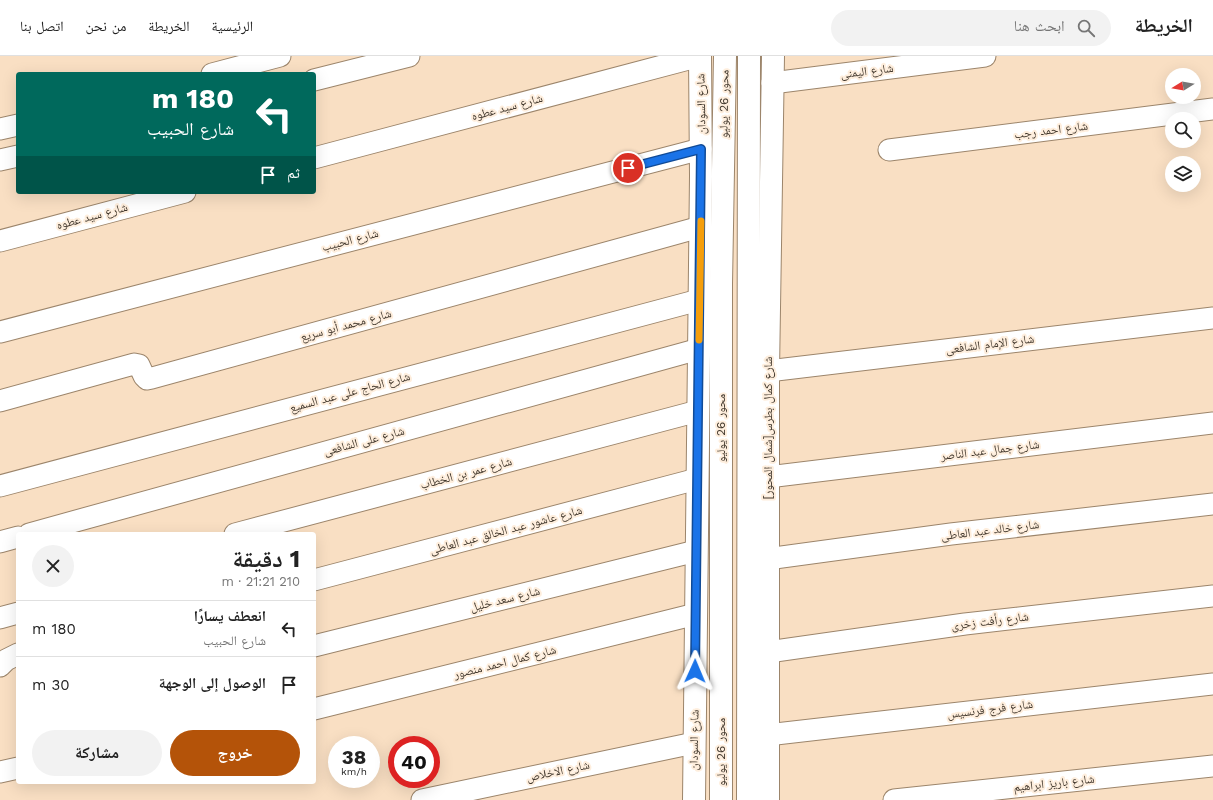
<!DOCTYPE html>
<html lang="ar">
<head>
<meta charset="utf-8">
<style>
  :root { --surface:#fff; --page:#f2f2f2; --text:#222; --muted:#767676; --line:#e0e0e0; --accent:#b45309 }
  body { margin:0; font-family:"Work Sans","Noto Naskh Arabic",sans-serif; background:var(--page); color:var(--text); direction:rtl; height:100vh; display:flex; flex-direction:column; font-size:15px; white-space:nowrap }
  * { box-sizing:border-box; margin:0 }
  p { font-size:13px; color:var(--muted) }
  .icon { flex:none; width:22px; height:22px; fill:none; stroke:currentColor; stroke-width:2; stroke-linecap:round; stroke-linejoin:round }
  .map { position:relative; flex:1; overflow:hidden; direction:ltr }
  .panel { position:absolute; left:16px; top:476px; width:300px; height:252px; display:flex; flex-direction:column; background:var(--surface); border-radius:4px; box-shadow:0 4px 16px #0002; direction:rtl }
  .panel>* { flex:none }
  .top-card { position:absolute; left:16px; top:16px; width:300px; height:122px; border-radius:4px; box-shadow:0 4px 16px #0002; direction:rtl; background:#00695c; color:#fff; overflow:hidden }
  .needle { width:26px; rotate:259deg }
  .tools { position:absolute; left:1165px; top:12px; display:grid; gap:8px }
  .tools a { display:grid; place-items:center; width:36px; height:36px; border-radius:50%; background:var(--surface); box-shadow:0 4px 16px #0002; font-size:20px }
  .speed { position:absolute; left:328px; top:680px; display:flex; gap:8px; font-size:20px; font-weight:700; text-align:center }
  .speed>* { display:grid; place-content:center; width:52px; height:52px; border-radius:50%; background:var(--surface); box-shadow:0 4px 16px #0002; line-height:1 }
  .speed small { font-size:10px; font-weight:400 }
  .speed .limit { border:6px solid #d22; background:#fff; color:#111 }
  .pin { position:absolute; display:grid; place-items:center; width:34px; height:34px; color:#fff; margin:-17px; border:2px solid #fff; border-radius:50%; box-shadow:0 1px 4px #0007 }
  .me { position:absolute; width:44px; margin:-22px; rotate:1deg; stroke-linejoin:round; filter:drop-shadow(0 0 3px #0008) }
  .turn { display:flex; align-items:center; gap:14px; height:84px; padding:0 16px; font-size:18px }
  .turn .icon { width:52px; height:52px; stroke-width:2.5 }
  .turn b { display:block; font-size:28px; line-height:34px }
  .then { display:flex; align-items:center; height:38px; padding:0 16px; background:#0003; gap:8px; font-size:15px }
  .round { display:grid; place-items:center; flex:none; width:42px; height:42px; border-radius:21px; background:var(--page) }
  .overview { display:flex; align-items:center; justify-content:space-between; height:68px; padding:0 16px }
  h1 { font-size:24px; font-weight:700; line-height:30px }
  .button { display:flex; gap:8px; margin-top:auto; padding:8px 16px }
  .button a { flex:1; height:46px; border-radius:24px; background:var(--accent); color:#fff; font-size:16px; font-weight:700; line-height:46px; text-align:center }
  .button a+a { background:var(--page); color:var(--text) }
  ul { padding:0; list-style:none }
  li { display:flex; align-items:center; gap:12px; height:56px; padding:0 16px; border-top:1px solid var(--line) }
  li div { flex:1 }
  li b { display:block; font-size:15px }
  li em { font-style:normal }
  header { display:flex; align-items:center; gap:24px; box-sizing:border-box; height:56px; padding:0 20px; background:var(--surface); border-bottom:1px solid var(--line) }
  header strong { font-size:19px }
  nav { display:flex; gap:22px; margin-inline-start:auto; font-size:14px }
  .search { width:280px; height:36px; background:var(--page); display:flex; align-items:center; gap:10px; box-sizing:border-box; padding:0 14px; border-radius:22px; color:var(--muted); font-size:15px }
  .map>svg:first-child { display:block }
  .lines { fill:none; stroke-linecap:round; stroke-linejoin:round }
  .street-casing { stroke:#9c856b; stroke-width:23 }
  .secondary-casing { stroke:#9c856b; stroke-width:24 }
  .highway-casing { stroke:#9c856b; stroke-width:24 }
  .street { stroke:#fff; stroke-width:21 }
  .secondary { stroke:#fff; stroke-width:22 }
  .highway { stroke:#fff; stroke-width:22 }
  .route-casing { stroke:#114b97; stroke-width:10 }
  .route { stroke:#1a73e8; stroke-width:7 }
  .slow { stroke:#f59e0b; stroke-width:7 }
  .labels { text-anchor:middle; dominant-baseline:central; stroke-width:4; stroke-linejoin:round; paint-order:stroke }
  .street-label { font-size:12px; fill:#41372c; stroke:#feeedd }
</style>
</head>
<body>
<header>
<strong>الخريطة</strong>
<div class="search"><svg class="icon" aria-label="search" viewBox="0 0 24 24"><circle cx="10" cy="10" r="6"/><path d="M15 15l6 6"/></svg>ابحث هنا</div>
<nav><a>الرئيسية</a><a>الخريطة</a><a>من نحن</a><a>اتصل بنا</a></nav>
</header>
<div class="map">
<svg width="1213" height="744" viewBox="0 0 1213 744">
  <rect width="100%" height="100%" fill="#f9dfc3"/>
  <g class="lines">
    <!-- street casing -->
    <g class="street-casing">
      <path id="street" d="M212 18 280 0
        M314 24 409 0
        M772 27 985 0
        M0 73 18 69
        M889 94 1213 53
        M314 102 700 0
        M0 104 18 100
        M0 185 185 136
        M0 276 701 93
        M768 315 1213 262
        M0 345 134 308 139 309 144 320 147 323 152 322 700 171
        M768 421 1213 367
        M0 430 699 244
        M29 478 699 293
        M235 478 698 355
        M0 486 18 481
        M767 503 951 478 1213 448
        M314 524 697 423
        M0 562 18 557
        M314 590 696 495
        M768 596 965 568 1213 540
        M0 610 6 604 18 598
        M314 653 696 558
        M767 679 1213 628
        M0 716 18 712
        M422 744 694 687
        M894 744 1213 710"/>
    </g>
    <!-- secondary casing -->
    <g class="secondary-casing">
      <path id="secondary" d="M694 744 701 120 700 0
        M768 744V315L773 0"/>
    </g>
    <!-- highway casing -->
    <g class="highway-casing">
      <path id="highway" d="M721 744V228L725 0
        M748 744 749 0"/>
    </g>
    <!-- street -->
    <use href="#street" class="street"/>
    <!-- secondary -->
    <use href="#secondary" class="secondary"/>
    <!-- highway -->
    <use href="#highway" class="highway"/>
  </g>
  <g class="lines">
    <!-- route casing -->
    <g class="route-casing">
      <path id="route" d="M628 112 701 93 695 615"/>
    </g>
    <!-- route -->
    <use href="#route" class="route"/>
    <!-- slow -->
    <path class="slow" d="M699 284 701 165"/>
  </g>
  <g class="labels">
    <!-- street labels -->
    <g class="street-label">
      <text transform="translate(867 15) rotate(-7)">شارع اليمنى</text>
      <text transform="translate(701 48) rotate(-91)">شارع السودان</text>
      <text transform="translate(724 48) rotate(-89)">محور 26 يوليو</text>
      <text transform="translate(507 51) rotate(-15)">شارع سيد عطوه</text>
      <text transform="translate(1051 74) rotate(-7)">شارع احمد رجب</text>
      <text transform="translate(92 160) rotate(-15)">شارع سيد عطوه</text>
      <text transform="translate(350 184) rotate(-15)">شارع الحبيب</text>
      <text transform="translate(346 269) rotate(-15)">شارع محمد أبو سريع</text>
      <text transform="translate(990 288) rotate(-7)">شارع الإمام الشافعى</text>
      <text transform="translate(350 336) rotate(-15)">شارع الحاج على عبد السميع</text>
      <text transform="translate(721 372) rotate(-90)">محور 26 يوليو</text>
      <text transform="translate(768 372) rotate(-90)">شارع كمال بطرس[شمال المحور]</text>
      <text transform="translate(364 385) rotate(-15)">شارع على الشافعى</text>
      <text transform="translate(990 394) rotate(-7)">شارع جمال عبد الناصر</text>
      <text transform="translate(466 417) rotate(-15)">شارع عمر بن الخطاب</text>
      <text transform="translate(506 474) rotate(-15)">شارع عاشور عبد الخالق عبد العاطى</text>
      <text transform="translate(990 474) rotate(-7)">شارع خالد عبد العاطى</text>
      <text transform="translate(505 543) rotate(-14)">شارع سعد خليل</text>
      <text transform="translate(990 565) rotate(-7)">شارع رأفت زخرى</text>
      <text transform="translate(505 606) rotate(-14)">شارع كمال احمد منصور</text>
      <text transform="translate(990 653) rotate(-7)">شارع فرج فرنسيس</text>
      <text transform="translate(694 684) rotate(-89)">شارع السودان</text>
      <text transform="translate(721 696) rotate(-90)">محور 26 يوليو</text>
      <text transform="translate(558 715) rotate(-12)">شارع الاخلاص</text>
      <text transform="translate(1054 727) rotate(-6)">شارع باريز ابراهيم</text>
    </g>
  </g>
</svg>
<div class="tools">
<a><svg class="needle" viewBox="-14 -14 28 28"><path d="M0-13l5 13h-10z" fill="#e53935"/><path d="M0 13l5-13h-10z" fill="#767676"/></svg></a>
<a><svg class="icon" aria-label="search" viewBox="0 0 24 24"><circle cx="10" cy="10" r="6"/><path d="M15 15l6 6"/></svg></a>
<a><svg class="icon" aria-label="layers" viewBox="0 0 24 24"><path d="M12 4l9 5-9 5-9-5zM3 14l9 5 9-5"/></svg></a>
</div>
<div class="speed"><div>38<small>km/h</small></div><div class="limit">40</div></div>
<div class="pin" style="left:628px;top:112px;background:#d93025"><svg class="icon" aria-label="arrive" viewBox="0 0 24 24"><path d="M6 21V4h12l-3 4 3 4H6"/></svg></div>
<svg class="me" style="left:695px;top:615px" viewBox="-20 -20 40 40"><path d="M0-17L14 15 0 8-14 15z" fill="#1a73e8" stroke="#fff" stroke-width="4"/></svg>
<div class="top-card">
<div class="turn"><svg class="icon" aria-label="left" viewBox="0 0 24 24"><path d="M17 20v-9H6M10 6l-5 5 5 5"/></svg><div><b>180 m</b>شارع الحبيب</div></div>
<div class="then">ثم<svg class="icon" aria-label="arrive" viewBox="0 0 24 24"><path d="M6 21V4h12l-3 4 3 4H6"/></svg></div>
</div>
<section class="panel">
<div class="overview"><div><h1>1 دقيقة</h1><p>210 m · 21:21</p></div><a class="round"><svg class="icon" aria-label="close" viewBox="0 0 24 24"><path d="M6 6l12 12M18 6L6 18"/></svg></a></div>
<ul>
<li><svg class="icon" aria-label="left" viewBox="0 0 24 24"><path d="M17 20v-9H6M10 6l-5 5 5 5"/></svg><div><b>انعطف يسارًا</b><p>شارع الحبيب</p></div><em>180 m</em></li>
<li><svg class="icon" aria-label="arrive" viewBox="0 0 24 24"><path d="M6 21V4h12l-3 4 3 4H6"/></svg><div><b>الوصول إلى الوجهة</b></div><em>30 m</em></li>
</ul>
<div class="button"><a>خروج</a><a>مشاركة</a></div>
</section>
</div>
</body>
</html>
